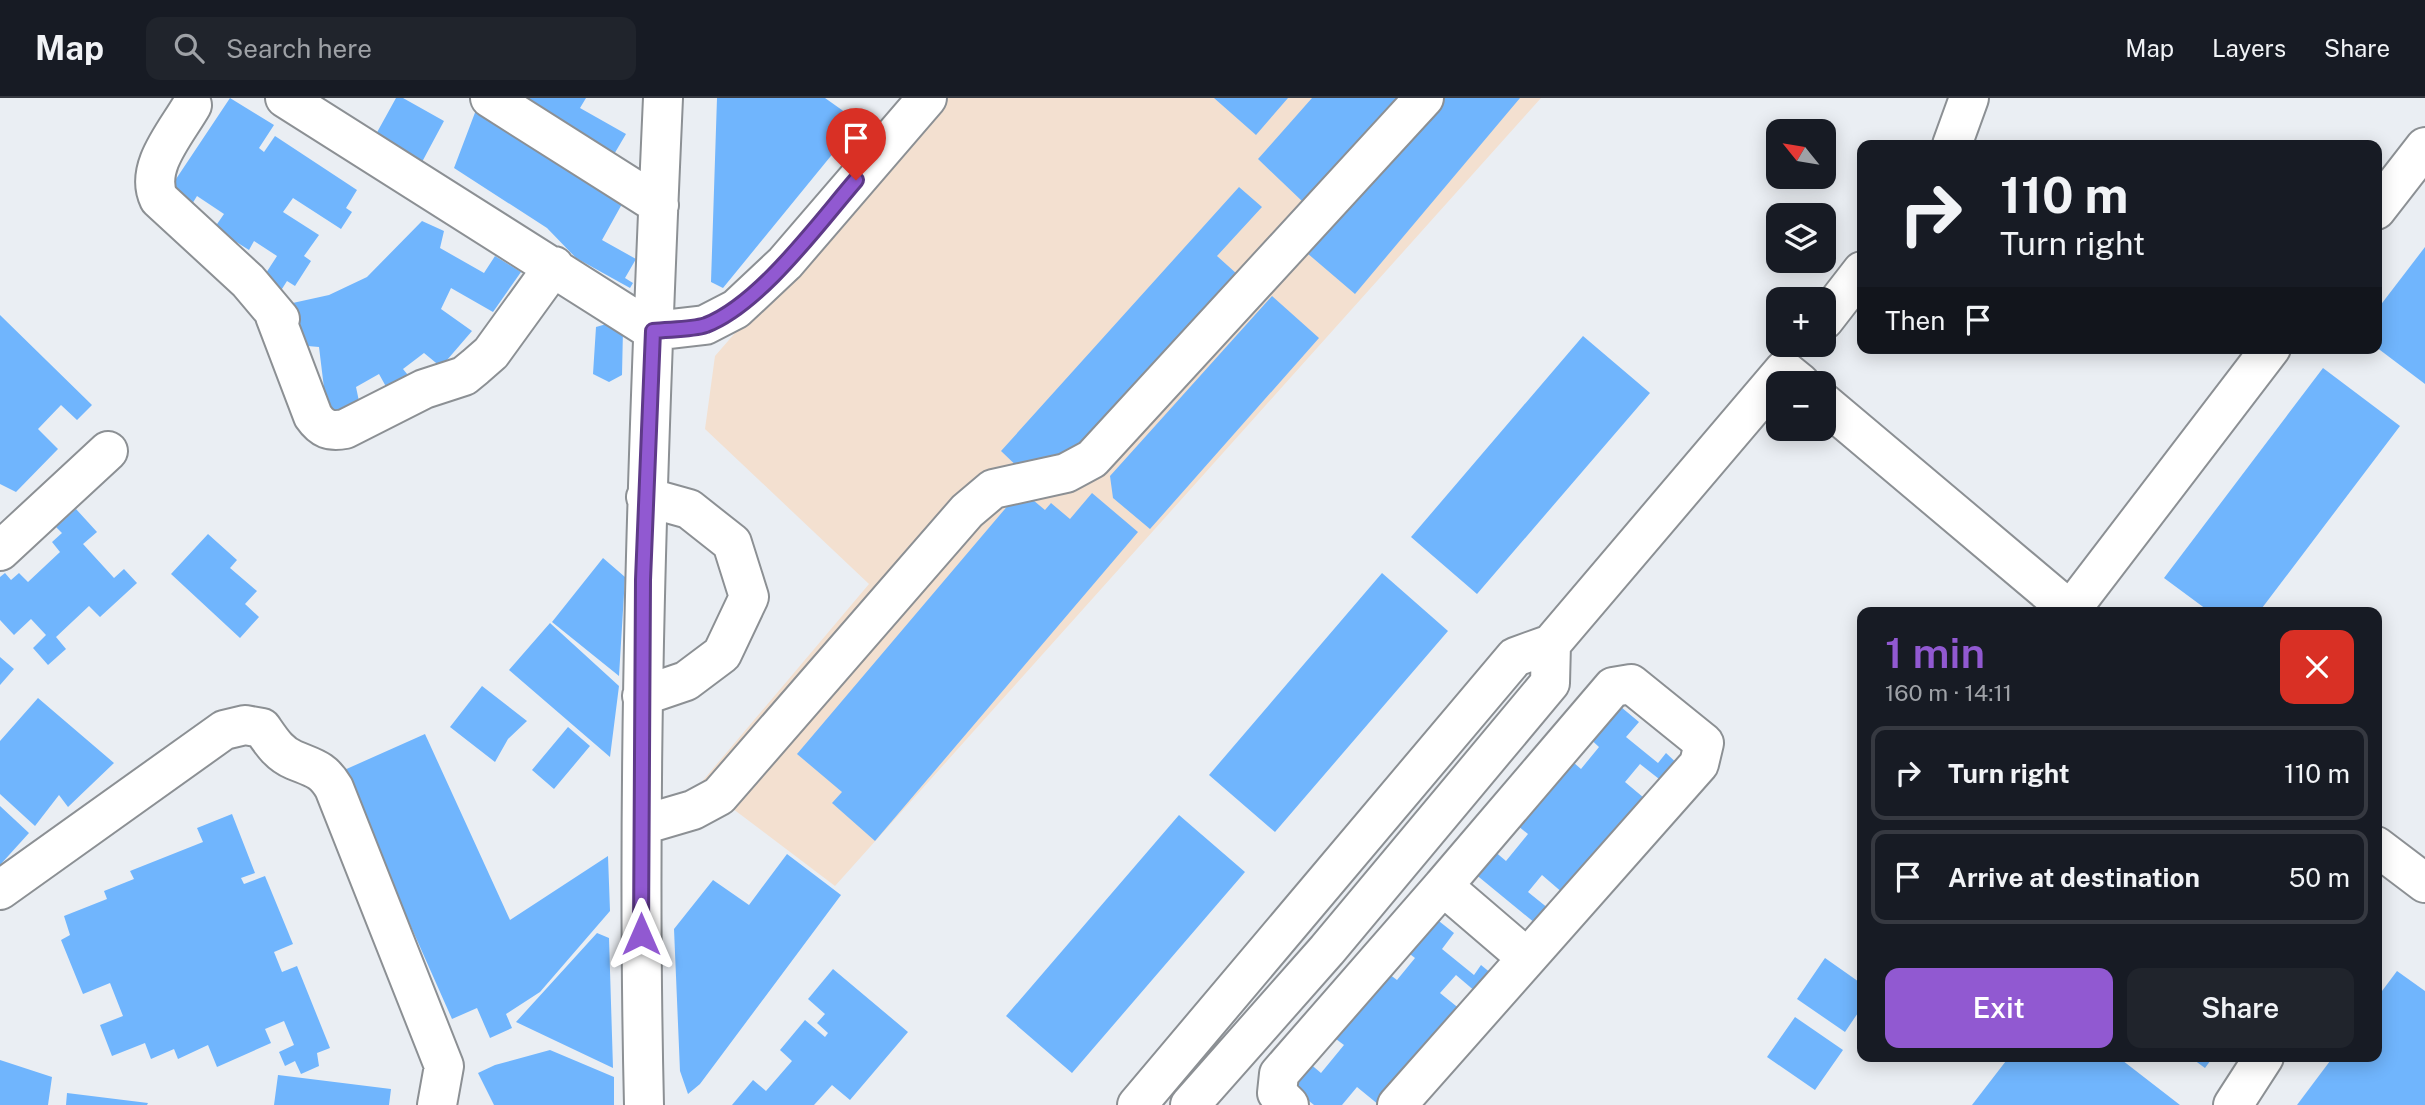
<!DOCTYPE html>
<html lang="en">
<head>
<meta charset="utf-8">
<style>
  :root { --surface:#171b24; --page:#20242c; --text:#f1f3f6; --muted:#9ea1a6; --line:#363941; --accent:#9159d1 }
  body { margin:0; font-family:"Public Sans",sans-serif; background:var(--page); color:var(--text); height:100vh; display:flex; flex-direction:column; font-size:26px; white-space:nowrap }
  * { box-sizing:border-box; margin:0 }
  p { font-size:23px; color:var(--muted) }
  .icon { flex:none; width:38px; height:38px; fill:none; stroke:currentColor; stroke-width:2; stroke-linecap:round; stroke-linejoin:round }
  .map { position:relative; flex:1; overflow:hidden }
  .sheet { position:absolute; left:1857px; top:509px; width:525px; height:455px; display:flex; flex-direction:column; background:var(--surface); border-radius:14px; box-shadow:0 4px 18px #0003 }
  .sheet>* { flex:none }
  .top-card { position:absolute; left:1857px; top:42px; width:525px; height:214px; border-radius:14px; box-shadow:0 4px 18px #0003; background:#171b24; color:var(--text); overflow:hidden }
  .needle { width:46px; rotate:300deg }
  .fabs { position:absolute; left:1766px; top:21px; display:grid; gap:14px }
  .fabs a { display:grid; place-items:center; width:70px; height:70px; border-radius:14px; background:var(--surface); box-shadow:0 4px 18px #0003; font-size:35px }
  .pin { position:absolute; display:grid; place-items:center; width:60px; height:60px; color:#fff; margin:-72px -30px; border-radius:50% 50% 50% 0; rotate:-45deg; box-shadow:0 0 7px #0007 }
  .pin .icon { rotate:45deg }
  .me { position:absolute; width:77px; margin:-38px; rotate:0deg; stroke-linejoin:round; filter:drop-shadow(0 0 5px #0008) }
  .turn { display:flex; align-items:center; gap:24px; height:147px; padding:0 28px; font-size:32px }
  .turn .icon { width:91px; height:91px; stroke-width:2.5 }
  .turn b { display:block; font-size:49px; line-height:60px }
  .then { display:flex; align-items:center; height:66px; padding:0 28px; background:#0003; gap:14px; font-size:26px }
  .round { display:grid; place-items:center; flex:none; width:74px; height:74px; border-radius:14px; background:var(--page) }
  .head { display:flex; align-items:center; justify-content:space-between; height:119px; padding:0 28px }
  h1 { font-size:42px; font-weight:600; line-height:52px; color:var(--accent) }
  .button { display:flex; gap:14px; margin-top:auto; padding:14px 28px }
  .button a { flex:1; height:80px; border-radius:14px; background:var(--accent); color:#fff; font-size:28px; font-weight:600; line-height:80px; text-align:center }
  .button a+a { background:var(--page); color:var(--text) }
  ul { padding:0; list-style:none }
  li { display:flex; align-items:center; gap:21px; height:94px; margin:0 14px 10px; padding:0 14px; border:4px solid var(--line); border-radius:14px }
  li div { flex:1 }
  li b { display:block; font-size:26px }
  li em { font-style:normal }
  header { display:flex; align-items:center; gap:42px; box-sizing:border-box; height:98px; padding:0 35px; background:var(--surface); border-bottom:2px solid var(--line) }
  header strong { font-size:33px }
  nav { display:flex; gap:38px; margin-inline-start:auto; font-size:24px }
  .search { width:490px; height:63px; background:var(--page); display:flex; align-items:center; gap:18px; box-sizing:border-box; padding:0 24px; border-radius:14px; color:var(--muted); font-size:26px }
  .map>svg:first-child { display:block }
  .industrial { fill:#f3e0d0 }
  .building { fill:#70b5fd }
  .lines { fill:none; stroke-linecap:round; stroke-linejoin:round }
  .minor-casing { stroke:#8c9094; stroke-width:42 }
  .minor { stroke:#fff; stroke-width:38 }
  .route-casing { stroke:#5e3a88; stroke-width:18 }
  .route { stroke:#9159d1; stroke-width:12 }
</style>
</head>
<body>
<header>
<strong>Map</strong>
<div class="search"><svg class="icon" aria-label="search" viewBox="0 0 24 24"><circle cx="10" cy="10" r="6"/><path d="M15 15l6 6"/></svg>Search here</div>
<nav><a>Map</a><a>Layers</a><a>Share</a></nav>
</header>
<div class="map">
<svg width="2425" height="1007" viewBox="0 0 2425 1007">
  <rect width="100%" height="100%" fill="#eaeef3"/>
  <!-- industrial -->
  <path class="industrial" d="M939 0H1541L835 788 700 686 869 486 705 331 715 258Z"/>
  <!-- building -->
  <path class="building" d="M230 0 274 27 259 50 264 54 275 38 357 92 346 110 352 114 341 131 293 100 283 114 319 137 304 158 311 163 295 188 287 183 275 202 257 189 277 158 254 143 249 152 230 140 224 150 218 146 225 135 215 129 224 116 197 98 189 111 166 96Z
    M396 0H403L444 23 422 64 375 38Z
    M514 0H586L580 10 626 36 613 58Z
    M717 0H825L849 17 848 37 723 190 711 184Z
    M1214 0H1288L1256 37Z
    M1312 0H1399L1303 104 1258 61Z
    M1439 0H1520L1355 196 1307 155Z
    M476 12 627 97 602 142 636 161 625 180 633 185 630 190 576 160 547 130 454 70Z
    M1239 89 1262 109 1217 158 1237 176 1071 361 1022 373 1001 353Z
    M422 123 444 133 440 150 484 175 495 158 521 174 493 214 451 190 441 211 472 233 441 269 424 255 403 271 412 282 389 294 379 276 356 289 360 308 329 315 312 292 324 290 319 249 296 247 279 208 329 197 367 179Z
    M2425 149V286L2376 249V213Z
    M1272 198 1319 240 1150 431 1113 400 1110 378Z
    M0 217 92 307 77 322 61 307 38 331 58 351 16 394 0 386Z
    M610 225 623 231 622 277 609 284 593 276 596 229Z
    M1583 238 1650 295 1477 496 1411 439Z
    M2323 270 2400 328 2259 514H2210L2164 480Z
    M1021 392 1045 412 1051 405 1070 421 1092 395 1138 434 875 743 832 705 842 694 797 656Z
    M76 411 97 434 83 446 114 480 124 471 137 485 100 519 89 508 56 539 66 551 48 567 33 550 46 537 31 521 14 537 0 522V479L5 475 11 482 19 475 28 484 60 454 52 444 62 435 56 429Z
    M208 436 237 462 230 470 257 493 245 506 259 519 240 540 171 476Z
    M603 460 625 479 619 578 552 524Z
    M1382 475 1448 533 1275 734 1209 677Z
    M550 525 619 588 610 659 509 572Z
    M0 559 14 571 0 587Z
    M482 588 527 623 508 641 495 664 450 629Z
    M38 600 114 665 68 709 59 697 35 728 0 696V643Z
    M1615 604 1639 624 1626 639 1658 665 1666 655 1682 670 1668 688 1640 666 1625 684 1650 705 1571 802 1542 777 1528 794 1554 815 1541 830 1474 775 1493 752 1506 763 1528 736 1512 723 1566 658 1581 671 1599 649 1587 638Z
    M568 629 590 648 554 691 532 672Z
    M425 636 510 822 608 758 610 813 540 894 506 916 512 930 490 940 477 910 452 921 342 673Z
    M0 708 29 735 0 767Z
    M232 716 255 775 241 780 244 786 265 778 293 846 274 854 282 874 297 868 330 950 317 955 319 968 301 976 295 963 285 968 279 954 294 947 284 923 265 931 271 945 217 969 208 947 178 961 174 951 151 961 145 945 112 958 100 927 123 918 110 885 83 896 61 842 70 837 64 818 107 801 104 793 134 781 130 773 203 744 197 730Z
    M1179 717 1245 774 1072 975 1006 918Z
    M787 756 841 797 700 986 688 996 680 973 674 831 713 782 749 807Z
    M1430 816 1454 835 1442 851 1474 877 1481 867 1498 881 1483 900 1456 877 1440 895 1466 916 1379 1007 1357 989 1342 1007H1314L1289 987 1308 964 1321 975 1344 947 1328 935 1381 870 1397 882 1415 860 1402 850Z
    M597 835 609 840 613 970 516 924Z
    M1825 860 1862 886V909L1845 934 1797 901Z
    M833 871 908 934 850 1002 832 987 814 1007H732L753 982 766 993 792 963 780 952 805 922 825 939 828 935 817 925 825 916 808 901Z
    M2397 873 2425 893V1007H2297L2333 959H2376V901Z
    M1795 919 1843 952 1815 992 1767 959Z
    M550 952 614 979V1007H494L478 975 495 967Z
    M2009 959H2118L2180 1007H1972Z
    M2190 959H2213L2205 970Z
    M0 962 52 979 48 1007H0Z
    M278 977 391 991 389 1007H274Z
    M67 995 148 1005 147 1007H66Z"/>
  <g class="lines">
    <!-- minor casing -->
    <g class="minor-casing">
      <path id="minor" d="M285 0 653 233 705 227 736 211 785 165 927 0
        M490 0 659 107
        M192 7C176 35 144 70 159 101L248 183 280 221 275 218 313 318C322 331 330 334 345 331L424 291 464 278 475 269 491 255 554 168
        M1952 47 1969 0
        M2376 112 2425 49
        M1824 222 1862 173
        M1824 305 2072 514
        M0 453 108 353
        M2070 513 2271 250
        M642 598 686 583 722 556 749 499 732 445 689 411 646 399
        M642 727 693 712 719 698 967 413 993 391 1066 375 1092 361 1424 0
        M2376 748 2425 785
        M0 792 224 632 245 627 262 630C271 643 279 656 294 662 313 670 323 671 334 690L444 968 437 1007
        M644 1007C636 671 648 336 663 0
        M1137 1007 1515 559 1551 546 1784 272 1800 285
        M1190 1007 1327 852 1550 585 1551 546
        M1289 1007 1277 995 1279 976 1443 788
        M1397 1007 1699 666 1704 645 1631 586 1613 589 1443 788 1527 860
        M2233 1007 2264 959"/>
    </g>
    <!-- minor -->
    <use href="#minor" class="minor"/>
  </g>
  <g class="lines">
    <!-- route casing -->
    <g class="route-casing">
      <path id="route" d="M641 836 643 482 653 233C669 231 691 232 706 227 760 206 818 126 856 82"/>
    </g>
    <!-- route -->
    <use href="#route" class="route"/>
  </g>
</svg>
<div class="fabs">
<a><svg class="needle" viewBox="-14 -14 28 28"><path d="M0-13l5 13h-10z" fill="#e53935"/><path d="M0 13l5-13h-10z" fill="#9ea1a6"/></svg></a>
<a><svg class="icon" aria-label="layers" viewBox="0 0 24 24"><path d="M12 4l9 5-9 5-9-5zM3 14l9 5 9-5"/></svg></a>
<a>+</a>
<a>−</a>
</div>
<div class="pin" style="left:856px;top:82px;background:#d93025"><svg class="icon" aria-label="arrive" viewBox="0 0 24 24"><path d="M6 21V4h12l-3 4 3 4H6"/></svg></div>
<svg class="me" style="left:641px;top:836px" viewBox="-20 -20 40 40"><path d="M0-17L14 15 0 8-14 15z" fill="#9159d1" stroke="#fff" stroke-width="4"/></svg>
<div class="top-card">
<div class="turn"><svg class="icon" aria-label="right" viewBox="0 0 24 24"><path d="M7 20v-9h11M14 6l5 5-5 5"/></svg><div><b>110 m</b>Turn right</div></div>
<div class="then">Then<svg class="icon" aria-label="arrive" viewBox="0 0 24 24"><path d="M6 21V4h12l-3 4 3 4H6"/></svg></div>
</div>
<section class="sheet">
<div class="head"><div><h1>1 min</h1><p>160 m · 14:11</p></div><a class="round" style="background:#d93025;color:#fff"><svg class="icon" aria-label="close" viewBox="0 0 24 24"><path d="M6 6l12 12M18 6L6 18"/></svg></a></div>
<ul>
<li><svg class="icon" aria-label="right" viewBox="0 0 24 24"><path d="M7 20v-9h11M14 6l5 5-5 5"/></svg><div><b>Turn right</b></div><em>110 m</em></li>
<li><svg class="icon" aria-label="arrive" viewBox="0 0 24 24"><path d="M6 21V4h12l-3 4 3 4H6"/></svg><div><b>Arrive at destination</b></div><em>50 m</em></li>
</ul>
<div class="button"><a>Exit</a><a>Share</a></div>
</section>
</div>
</body>
</html>
